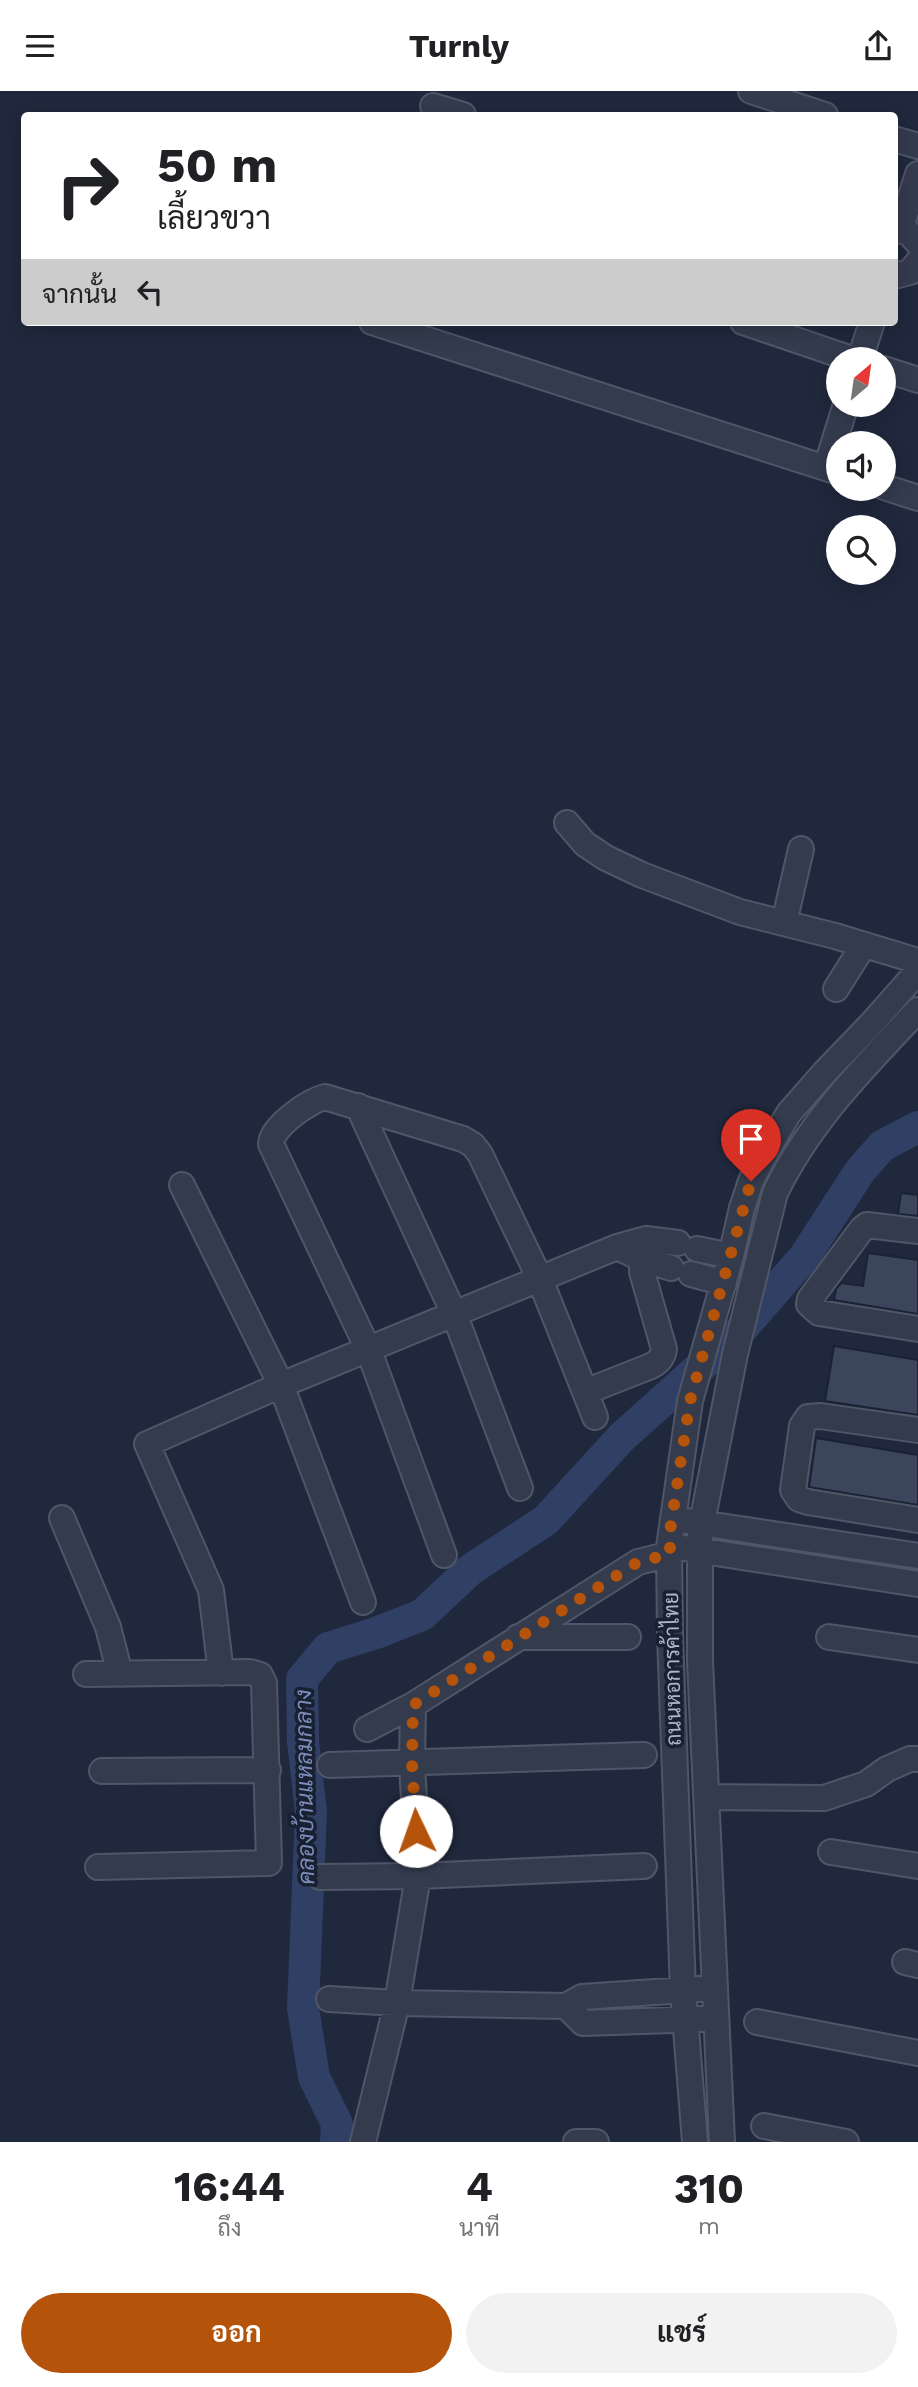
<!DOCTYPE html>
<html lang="th">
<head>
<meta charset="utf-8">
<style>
  :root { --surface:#fff; --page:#f2f2f2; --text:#202124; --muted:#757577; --accent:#b45309 }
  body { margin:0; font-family:"Work Sans",Sarabun,sans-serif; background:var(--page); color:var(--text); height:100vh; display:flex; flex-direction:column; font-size:26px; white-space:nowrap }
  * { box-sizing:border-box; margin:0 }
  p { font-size:23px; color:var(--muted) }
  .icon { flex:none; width:38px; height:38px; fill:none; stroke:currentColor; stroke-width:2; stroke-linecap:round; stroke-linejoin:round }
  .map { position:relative; height:2051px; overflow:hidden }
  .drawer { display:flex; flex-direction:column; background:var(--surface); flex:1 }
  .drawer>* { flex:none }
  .top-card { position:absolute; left:21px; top:21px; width:877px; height:214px; border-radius:7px; box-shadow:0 4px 18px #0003; background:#fff; color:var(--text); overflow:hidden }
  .needle { width:46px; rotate:29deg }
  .controls { position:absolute; left:826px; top:256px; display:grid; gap:14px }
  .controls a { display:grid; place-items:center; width:70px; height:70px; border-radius:50%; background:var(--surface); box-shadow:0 4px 18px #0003; font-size:35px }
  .pin { position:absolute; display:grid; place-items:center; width:60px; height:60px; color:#fff; margin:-72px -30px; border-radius:50% 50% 50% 0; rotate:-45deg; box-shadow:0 0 7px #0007 }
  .pin .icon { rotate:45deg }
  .me { position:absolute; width:77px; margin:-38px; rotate:357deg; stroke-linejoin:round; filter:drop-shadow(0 0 5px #0008) }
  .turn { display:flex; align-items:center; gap:24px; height:147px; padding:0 21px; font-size:32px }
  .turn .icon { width:91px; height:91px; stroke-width:2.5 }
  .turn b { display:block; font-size:49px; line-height:60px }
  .then { display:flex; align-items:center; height:66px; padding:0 21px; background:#0003; gap:14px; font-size:26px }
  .eta { display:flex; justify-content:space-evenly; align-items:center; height:119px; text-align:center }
  .eta b { font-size:42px; font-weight:700; line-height:49px }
  .cta { display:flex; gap:14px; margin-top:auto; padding:14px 21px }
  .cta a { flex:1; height:80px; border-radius:42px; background:var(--accent); color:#fff; font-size:28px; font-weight:700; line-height:80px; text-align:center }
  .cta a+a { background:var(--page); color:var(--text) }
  header { display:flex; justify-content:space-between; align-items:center; height:91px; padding:0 21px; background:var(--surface); font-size:32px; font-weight:700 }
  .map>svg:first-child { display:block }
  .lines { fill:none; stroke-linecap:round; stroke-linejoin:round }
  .river { stroke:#303f64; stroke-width:32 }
  .building { fill:#3b465d; stroke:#1b2234; stroke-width:2 }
  .minor-casing { stroke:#4f5668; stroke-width:28 }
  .minor { stroke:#343b4d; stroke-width:24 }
  .route { stroke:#b45309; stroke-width:12; stroke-dasharray:0 21.6 }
  .labels { text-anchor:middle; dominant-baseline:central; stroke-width:7; stroke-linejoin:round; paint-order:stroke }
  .street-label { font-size:21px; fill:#afb6c9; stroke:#192032 }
  .water-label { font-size:23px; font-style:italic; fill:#7b8db8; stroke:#192032 }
</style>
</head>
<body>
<header><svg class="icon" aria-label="menu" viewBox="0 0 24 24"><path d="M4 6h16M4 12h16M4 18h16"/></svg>Turnly<svg class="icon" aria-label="share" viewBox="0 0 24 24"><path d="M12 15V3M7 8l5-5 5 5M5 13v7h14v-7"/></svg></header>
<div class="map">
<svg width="918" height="2051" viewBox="0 0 918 2051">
  <rect width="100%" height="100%" fill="#20283d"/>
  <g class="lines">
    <!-- river -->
    <path class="river" d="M336 2051 337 2033 314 1986 303 1917 311 1721 303 1651 302 1588 328 1557 376 1542 422 1524 470 1479 546 1429 621 1347 739 1241 805 1165 860 1080 882 1055 918 1036"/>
  </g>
  <!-- building -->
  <path class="building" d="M901 1102 918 1104V1125L898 1123Z
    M868 1162 918 1169V1223L834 1209 836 1198 841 1192 863 1195Z
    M834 1255 918 1269V1324L825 1310Z
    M816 1347 918 1364V1414L809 1396Z"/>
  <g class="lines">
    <!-- minor casing -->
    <g class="minor-casing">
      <path id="minor" d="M751 0 825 24
        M433 15 463 24
        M894 48 918 55
        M894 139 908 141 918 152
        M900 139 918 83
        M894 185 910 181 918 171
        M372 231 838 381
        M743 231 852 268
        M860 268 872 231
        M884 278 918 289
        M826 377 846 313
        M884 396 918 407
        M567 732 585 753 606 767 642 784 740 821 835 845 918 870
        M784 832 801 758
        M836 898 863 855
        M358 1015 455 1225 520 1397
        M182 1094 281 1294 363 1511
        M918 1140 867 1134 862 1138 810 1208 809 1213 819 1222 918 1238
        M697 1158 731 1165
        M671 1177 642 1168 617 1156 646 1148 678 1152
        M691 1183 724 1192
        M585 1301 651 1275C659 1271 663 1266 664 1258L642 1181V1168L646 1148
        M918 1339 820 1325 808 1326 802 1335 793 1399 799 1408 808 1411 918 1429
        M62 1427 108 1536 120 1583
        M687 1430 918 1465
        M684 1457 918 1493
        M444 1464 369 1260 271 1053C271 1036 309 1010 325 1006L463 1048 473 1054 480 1063 539 1186 595 1326
        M518 1546H628
        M829 1546 918 1559
        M221 1582 211 1499 147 1353 281 1294 617 1156
        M86 1583 250 1581 260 1584 264 1592 269 1772 98 1776
        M367 1638 413 1614
        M330 1674 644 1664
        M102 1680 268 1679
        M707 1706 824 1707 866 1693 887 1678 910 1668H918
        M831 1761 918 1775
        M320 1786 418 1785 644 1775
        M905 1871 918 1874
        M329 1908 397 1912 566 1915 582 1906 699 1898
        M566 1915 583 1932 702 1928
        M757 1931 918 1962
        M764 2035 846 2051
        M363 2051 397 1912 418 1785 412 1672 413 1614 638 1471 670 1463
        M576 2051H596
        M695 2051 683 1900 670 1544 669 1456 690 1310 731 1165 742 1117 751 1090 768 1057 789 1022 825 981 874 930 918 880
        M722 2051 700 1570V1442L735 1263 775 1102C810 1030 864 976 918 919"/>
    </g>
    <!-- minor -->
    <use href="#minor" class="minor"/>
  </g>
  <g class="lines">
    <!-- route -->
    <path class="route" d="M416 1740 412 1672 413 1614 638 1471 670 1463V1440L690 1310 751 1090"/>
  </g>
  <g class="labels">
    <!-- street labels -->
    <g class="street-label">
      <text transform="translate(672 1578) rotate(-91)">ถนนหอการค้าไทย</text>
    </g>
    <!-- water labels -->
    <g class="water-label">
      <text transform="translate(305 1696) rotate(-91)">คลองบ้านแหลมกลาง</text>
    </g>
  </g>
</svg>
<div class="controls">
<a><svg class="needle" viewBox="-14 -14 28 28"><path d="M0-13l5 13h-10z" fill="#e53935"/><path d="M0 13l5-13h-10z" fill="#757577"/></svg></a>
<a><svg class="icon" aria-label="sound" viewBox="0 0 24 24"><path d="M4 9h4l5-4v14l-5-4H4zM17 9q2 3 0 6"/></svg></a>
<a><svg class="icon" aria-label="search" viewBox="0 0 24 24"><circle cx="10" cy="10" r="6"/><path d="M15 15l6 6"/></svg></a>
</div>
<div class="pin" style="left:751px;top:1090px;background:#d93025"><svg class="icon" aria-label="arrive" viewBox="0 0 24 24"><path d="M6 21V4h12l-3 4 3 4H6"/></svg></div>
<svg class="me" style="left:416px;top:1740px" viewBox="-20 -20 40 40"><circle r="19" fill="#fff"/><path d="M0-13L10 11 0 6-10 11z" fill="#b45309"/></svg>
<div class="top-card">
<div class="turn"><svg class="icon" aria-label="right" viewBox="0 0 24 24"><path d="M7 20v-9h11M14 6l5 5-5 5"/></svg><div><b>50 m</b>เลี้ยวขวา</div></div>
<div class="then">จากนั้น<svg class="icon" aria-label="left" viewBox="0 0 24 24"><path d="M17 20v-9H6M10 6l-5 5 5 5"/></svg></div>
</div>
</div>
<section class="drawer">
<div class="eta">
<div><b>16:44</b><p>ถึง</p></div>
<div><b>4</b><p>นาที</p></div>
<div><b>310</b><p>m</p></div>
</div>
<div class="cta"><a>ออก</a><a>แชร์</a></div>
</section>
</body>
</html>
